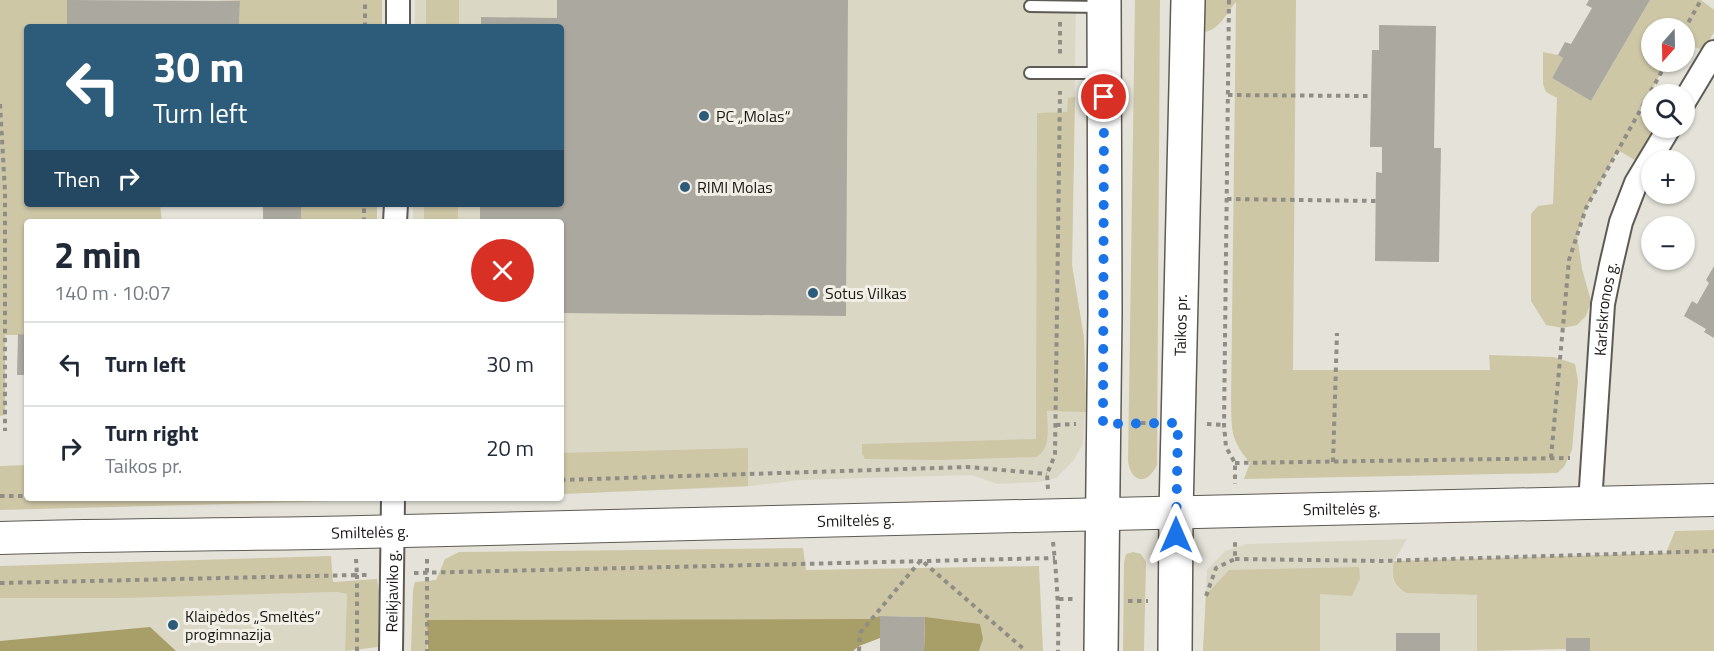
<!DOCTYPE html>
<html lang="en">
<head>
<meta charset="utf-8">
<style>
  :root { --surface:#fff; --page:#f6f6f7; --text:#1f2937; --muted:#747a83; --line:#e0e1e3 }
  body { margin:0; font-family:"Titillium Web",sans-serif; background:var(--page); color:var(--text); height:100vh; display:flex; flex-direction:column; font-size:22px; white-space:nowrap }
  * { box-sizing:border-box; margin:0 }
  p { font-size:20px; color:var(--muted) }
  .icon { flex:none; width:33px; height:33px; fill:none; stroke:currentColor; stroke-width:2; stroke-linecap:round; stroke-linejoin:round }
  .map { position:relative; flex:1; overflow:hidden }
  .panel { position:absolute; left:24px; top:219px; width:540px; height:282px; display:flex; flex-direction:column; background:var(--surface); border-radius:6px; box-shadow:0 2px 4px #0004 }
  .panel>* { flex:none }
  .hud { position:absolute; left:24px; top:24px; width:540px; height:183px; border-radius:6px; box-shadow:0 2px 4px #0004; background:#2d5b7a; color:#fff; overflow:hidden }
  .needle { width:39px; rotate:200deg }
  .tools { position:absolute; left:1641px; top:18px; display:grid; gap:12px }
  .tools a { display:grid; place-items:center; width:54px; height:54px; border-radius:50%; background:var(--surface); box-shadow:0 2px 4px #0004; font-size:30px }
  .pin { position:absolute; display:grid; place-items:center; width:51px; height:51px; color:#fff; margin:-26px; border:3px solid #fff; border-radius:50%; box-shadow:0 2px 6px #0007 }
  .me { position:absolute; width:66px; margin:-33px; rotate:0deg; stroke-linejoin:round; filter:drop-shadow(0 0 4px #0008) }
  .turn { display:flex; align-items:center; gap:21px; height:126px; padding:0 30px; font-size:27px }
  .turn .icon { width:78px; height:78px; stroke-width:2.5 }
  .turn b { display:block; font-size:42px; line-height:51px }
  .then { display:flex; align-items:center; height:57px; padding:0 30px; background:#0003; gap:12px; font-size:22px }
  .round { display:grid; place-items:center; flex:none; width:63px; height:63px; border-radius:32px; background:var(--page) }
  .head { display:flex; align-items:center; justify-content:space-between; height:102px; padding:0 30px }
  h1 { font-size:36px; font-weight:700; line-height:45px }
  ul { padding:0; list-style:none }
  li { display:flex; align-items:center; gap:18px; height:84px; padding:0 30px; border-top:2px solid var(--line) }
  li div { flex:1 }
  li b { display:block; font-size:22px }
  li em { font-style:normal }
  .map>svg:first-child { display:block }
  .built { fill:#dad7c5 }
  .green { fill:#cdc7a6 }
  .forest { fill:#a89e68 }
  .building { fill:#aba99f }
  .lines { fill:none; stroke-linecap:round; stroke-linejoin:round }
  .lane-casing { stroke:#5d5b53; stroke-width:14 }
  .street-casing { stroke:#5d5b53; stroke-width:26 }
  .secondary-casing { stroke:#5d5b53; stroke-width:34 }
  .primary-casing { stroke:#5d5b53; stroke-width:36 }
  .path { stroke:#8f8d86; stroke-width:4; stroke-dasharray:4.5 4.5; stroke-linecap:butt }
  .lane { stroke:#fff; stroke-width:10 }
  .street { stroke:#fff; stroke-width:22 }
  .secondary { stroke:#fff; stroke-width:32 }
  .primary { stroke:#fff; stroke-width:33 }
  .route { stroke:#1a73e8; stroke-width:10; stroke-dasharray:0 18 }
  .poi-dot { fill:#2d5b7a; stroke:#f2f0e6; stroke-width:2 }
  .labels { text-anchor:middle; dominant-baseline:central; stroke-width:6; stroke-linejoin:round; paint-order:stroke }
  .poi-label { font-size:16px; fill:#191814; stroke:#f2f0e6; text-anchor:start }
  .street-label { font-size:16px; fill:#191814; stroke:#f2f0e6 }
</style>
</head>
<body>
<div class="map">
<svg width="1714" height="651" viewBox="0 0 1714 651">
  <rect width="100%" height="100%" fill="#e5e3d9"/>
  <!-- built -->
  <path class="built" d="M415 0H1076L1072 265 1084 338 1086 394 1083 444 1073 461 1056 478 1038 482 997 484 972 475 799 480 743 487 561 494V222H413V204H561V27H415Z
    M1407 539 1394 561 1392 572 1393 580 1399 589 1406 593 1477 595V651H1203L1207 570 1225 551 1247 544Z
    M337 592 347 594 345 651H0V598H100Z"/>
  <!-- green -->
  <path class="green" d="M0 0H67V27H27V204H160L162 222H27V335H5V415L0 416Z
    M215 0H382V27H256V25H239L240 1Z
    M426 0H459V27H426Z
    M1135 0H1160L1157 465C1147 486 1131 483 1128 461Z
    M1204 0H1296L1293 370H1490L1489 355 1554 357 1575 364 1578 381 1572 450 1564 467 1557 473 1244 479 1250 463C1230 438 1232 432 1231 402L1236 2C1226 13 1220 30 1204 32Z
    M1650 0H1701L1714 10V32L1703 51 1685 42 1684 28H1652V62H1667L1638 114 1651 124 1652 128H1657L1638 162 1618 150 1586 208 1577 235 1582 269 1591 301 1586 316 1577 325 1563 328 1546 325 1531 301V214L1538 206 1553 204 1557 98 1546 92 1543 84V52L1558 55 1563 58 1552 78 1591 101Z
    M1075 97 1072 265 1084 338 1086 412 1047 411C1047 426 1052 449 1036 457L938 460 865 459 862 453V444L1036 439 1037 113 1067 112 1068 98Z
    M377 204V222H301V205H285Z
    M424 204H458V222H424Z
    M748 448V486L561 494V453Z
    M27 465V498H339L338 501 0 510V466Z
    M1714 530V651H1590L1589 638H1566V649L1477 651V595L1406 593C1392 585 1391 575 1394 561L1666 553 1675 531Z
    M803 548 806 570 1039 566 1043 651H979L983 639 925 617 881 616 871 619 427 620V651H411L413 590 415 582 436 580 445 559 459 552Z
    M1133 552 1141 554 1146 562 1144 651H1123L1124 563 1126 554Z
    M331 556 333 582 377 579 379 590 378 647 345 651 347 594 337 592 124 598H0V566Z
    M1359 567 1360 579 1352 596 1320 594V651H1203L1206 595 1229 570Z"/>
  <!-- forest -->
  <path class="forest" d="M880 616V638L859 646 853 651H428L427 620 871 619Z
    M925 617 980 624 983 639 979 651H924Z
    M150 627 176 651H0V641Z"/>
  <!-- building -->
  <path class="building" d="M67 0 240 1 239 25H256V27H67Z
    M557 0H848L846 316 561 313V222H480V204H561V27H481V17L557 18Z
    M1589 0H1650L1591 101 1552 78 1563 58 1558 55 1565 42 1571 44 1592 8 1586 5Z
    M1379 25 1436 26 1434 148H1441L1439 262 1375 261 1376 172 1382 173V147H1370L1372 50H1379Z
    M263 204 301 205V222H263Z
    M1714 266V338L1704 332 1706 329 1684 316 1692 301 1697 304 1709 283 1706 280Z
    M18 334 27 335V375H17Z
    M880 616 925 617 924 651H880Z
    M1396 633H1440V651H1396Z
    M1566 638H1590V651H1566Z"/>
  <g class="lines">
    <!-- lane casing -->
    <g class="lane-casing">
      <path id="lane" d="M1030 6 1101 7
        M1030 73H1102"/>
    </g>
    <!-- street casing -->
    <g class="street-casing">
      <g id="street">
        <path d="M398 27V0"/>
        <path d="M1684 102 1714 52"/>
        <path d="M395 222 396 204"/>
        <path id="s1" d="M1590 503 1603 304 1611 265 1621 222 1636 183 1669 128"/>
        <path id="s2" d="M391 651 393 498"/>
      </g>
    </g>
    <!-- secondary casing -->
    <g class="secondary-casing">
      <g id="secondary">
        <path id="s3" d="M0 538C121 534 241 535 362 532 813 521 1263 510 1714 500"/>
      </g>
    </g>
    <!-- primary casing -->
    <g class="primary-casing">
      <g id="primary">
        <path d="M1101 651 1105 312 1104 0"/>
        <path id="s4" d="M1175 651 1176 513 1188 0"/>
      </g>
    </g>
    <!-- path -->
    <path class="path" d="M1229 0 1224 425 1226 447 1235 463V484
      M1060 22V56
      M365 27V0
      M1684 30 1701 0
      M1228 95 1371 96
      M0 104 5 192V431
      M1227 199 1376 201
      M364 222V204
      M1132 423H1151
      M1207 424 1224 425
      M1056 425 1076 424
      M1551 458 1569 260 1586 208 1667 62
      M1333 462 1337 333
      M1235 463 1570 458
      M561 480 968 467 1047 474
      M1048 489 1047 474 1055 455 1060 91
      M0 496H27
      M1053 542C1057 578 1059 614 1058 651
      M427 559V651
      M1235 559 1380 561 1714 551
      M414 573 1055 558
      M0 583 357 575 356 559
      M1206 596 1216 568 1235 559V539
      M1059 599H1073
      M1128 601H1148
      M357 651V575H370
      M859 651 860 633 921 560 1026 651"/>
    <!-- lane -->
    <use href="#lane" class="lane"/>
    <!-- street -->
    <use href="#street" class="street"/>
    <!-- secondary -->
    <use href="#secondary" class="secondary"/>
    <!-- primary -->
    <use href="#primary" class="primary"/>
  </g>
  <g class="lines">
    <!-- route -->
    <path class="route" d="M1104 97 1103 424 1178 423 1176 535"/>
  </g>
  <!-- markers -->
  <g class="poi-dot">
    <circle cx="704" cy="116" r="6"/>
    <circle cx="685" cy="187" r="6"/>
    <circle cx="813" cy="293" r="6"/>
    <circle cx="173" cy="625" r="6"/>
  </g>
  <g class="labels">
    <!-- poi labels -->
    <g class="poi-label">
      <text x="716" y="116">PC „Molas“</text>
      <text x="697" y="187">RIMI Molas</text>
      <text x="825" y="293">Sotus Vilkas</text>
      <text x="185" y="616">Klaipėdos „Smeltės“<tspan x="185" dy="18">progimnazija</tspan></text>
    </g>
    <!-- street labels -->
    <g class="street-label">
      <text stroke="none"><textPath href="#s1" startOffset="195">Karlskronos g.</textPath></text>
      <text stroke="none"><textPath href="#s4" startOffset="326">Taikos pr.</textPath></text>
      <text stroke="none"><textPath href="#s3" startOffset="1342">Smiltelės g.</textPath></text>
      <text stroke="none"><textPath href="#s3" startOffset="856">Smiltelės g.</textPath></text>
      <text stroke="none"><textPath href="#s3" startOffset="370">Smiltelės g.</textPath></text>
      <text stroke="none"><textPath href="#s2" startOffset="60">Reikjaviko g.</textPath></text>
    </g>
  </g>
</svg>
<div class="tools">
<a><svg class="needle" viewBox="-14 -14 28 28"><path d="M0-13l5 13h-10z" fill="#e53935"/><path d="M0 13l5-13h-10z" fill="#747a83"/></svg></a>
<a><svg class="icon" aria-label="search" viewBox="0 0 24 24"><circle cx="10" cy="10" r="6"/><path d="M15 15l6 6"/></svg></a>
<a>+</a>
<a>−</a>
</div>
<div class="pin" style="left:1104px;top:97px;background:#d93025"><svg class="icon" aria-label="arrive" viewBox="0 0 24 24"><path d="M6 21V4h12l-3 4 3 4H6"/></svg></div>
<svg class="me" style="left:1176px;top:535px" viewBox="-20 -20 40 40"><path d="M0-17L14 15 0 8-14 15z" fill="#1a73e8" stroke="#fff" stroke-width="4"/></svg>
<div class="hud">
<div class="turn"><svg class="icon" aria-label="left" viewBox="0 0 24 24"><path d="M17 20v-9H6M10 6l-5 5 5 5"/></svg><div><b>30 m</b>Turn left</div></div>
<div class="then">Then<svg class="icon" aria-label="right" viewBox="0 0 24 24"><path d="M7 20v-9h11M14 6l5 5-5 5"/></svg></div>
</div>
<section class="panel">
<div class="head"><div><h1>2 min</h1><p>140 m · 10:07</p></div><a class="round" style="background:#d93025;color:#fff"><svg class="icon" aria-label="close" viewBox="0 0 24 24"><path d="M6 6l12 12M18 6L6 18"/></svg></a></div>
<ul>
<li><svg class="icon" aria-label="left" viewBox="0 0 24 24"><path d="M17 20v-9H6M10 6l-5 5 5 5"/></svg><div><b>Turn left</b></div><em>30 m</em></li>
<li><svg class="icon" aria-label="right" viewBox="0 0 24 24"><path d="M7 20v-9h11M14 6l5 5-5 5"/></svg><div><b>Turn right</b><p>Taikos pr.</p></div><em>20 m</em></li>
</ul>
</section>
</div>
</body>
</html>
